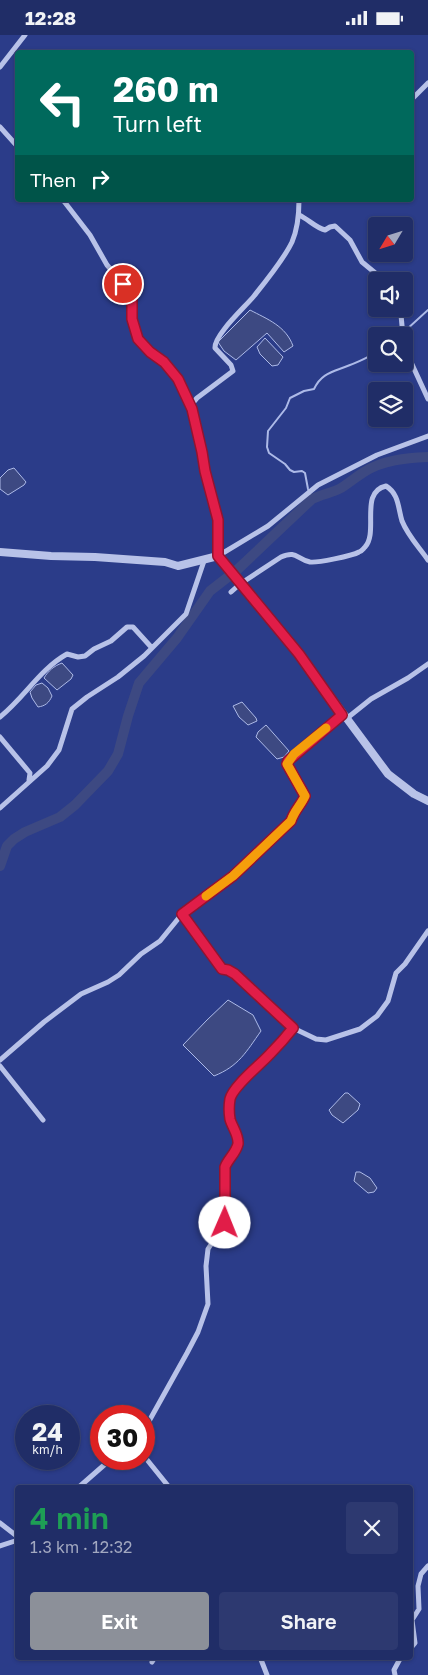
<!DOCTYPE html>
<html lang="en">
<head>
<meta charset="utf-8">
<style>
  :root { --surface:#202d67; --page:#2d3970; --text:#f1f3f6; --muted:#a2a8c0; --line:#3d497b; --accent:#8c9099 }
  body { margin:0; font-family:"Golos Text",sans-serif; background:var(--page); color:var(--text); height:100vh; display:flex; flex-direction:column; font-size:19px; white-space:nowrap }
  * { box-sizing:border-box; margin:0 }
  p { font-size:16px; color:var(--muted) }
  .icon { flex:none; width:28px; height:28px; fill:none; stroke:currentColor; stroke-width:2; stroke-linecap:round; stroke-linejoin:round }
  .map { position:relative; flex:1; overflow:hidden }
  .sheet { position:absolute; left:15px; top:1450px; width:398px; height:175px; display:flex; flex-direction:column; background:var(--surface); border-radius:5px; box-shadow:0 1px 4px #0004,0 0 0 1px var(--line) }
  .sheet>* { flex:none }
  .banner { position:absolute; left:15px; top:15px; width:399px; height:152px; border-radius:5px; box-shadow:0 1px 4px #0004,0 0 0 1px var(--line); background:#00695c; color:#fff; overflow:hidden }
  .needle { width:32px; rotate:232deg }
  .controls { position:absolute; left:368px; top:182px; display:grid; gap:10px }
  .controls a { display:grid; place-items:center; width:45px; height:45px; border-radius:5px; background:var(--surface); box-shadow:0 1px 4px #0004,0 0 0 1px var(--line); font-size:25px }
  .speed { position:absolute; left:15px; top:1370px; display:flex; gap:10px; font-size:25px; font-weight:700; text-align:center }
  .speed>* { display:grid; place-content:center; width:65px; height:65px; border-radius:50%; background:var(--surface); box-shadow:0 1px 4px #0004,0 0 0 1px var(--line); line-height:1 }
  .speed small { font-size:12px; font-weight:400 }
  .speed .limit { border:8px solid #d22; background:#fff; color:#111 }
  .pin { position:absolute; display:grid; place-items:center; width:42px; height:42px; color:#fff; margin:-21px; border:2px solid #fff; border-radius:50%; box-shadow:0 1px 5px #0007 }
  .me { position:absolute; width:55px; margin:-28px; rotate:1deg; stroke-linejoin:round; filter:drop-shadow(0 0 4px #0008) }
  .turn { display:flex; align-items:center; gap:18px; height:105px; padding:0 15px; font-size:22px }
  .turn .icon { width:65px; height:65px; stroke-width:2.5 }
  .turn b { display:block; font-size:35px; line-height:42px }
  .then { display:flex; align-items:center; height:48px; padding:0 15px; background:#0003; gap:10px; font-size:19px }
  .round { display:grid; place-items:center; flex:none; width:52px; height:52px; border-radius:5px; background:var(--page) }
  .head { display:flex; align-items:center; justify-content:space-between; height:85px; padding:0 15px }
  h1 { font-size:30px; font-weight:600; line-height:38px; color:#1e9e55 }
  .cta { display:flex; gap:10px; margin-top:auto; padding:10px 15px }
  .cta a { flex:1; height:58px; border-radius:5px; background:var(--accent); color:#fff; font-size:20px; font-weight:600; line-height:58px; text-align:center }
  .cta a+a { background:var(--page); color:var(--text) }
  .status { display:flex; justify-content:space-between; align-items:center; height:35px; padding:0 25px; background:var(--surface); direction:ltr }
  .status svg { height:14px; fill:currentColor }
  .map>svg:first-child { display:block }
  .water { fill:#3d4982; stroke:#adbae8 }
  .lines { fill:none; stroke-linecap:round; stroke-linejoin:round }
  .stream { stroke:#adbae8; stroke-width:2 }
  .river { stroke:#3d4982; stroke-width:10 }
  .minor { stroke:#b8c2e8; stroke-width:5 }
  .tertiary { stroke:#b8c2e8; stroke-width:8 }
  .route-casing { stroke:#92132f; stroke-width:12 }
  .route { stroke:#e11d48; stroke-width:9 }
  .slow { stroke:#f59e0b; stroke-width:9 }
</style>
</head>
<body>
<div class="status"><b>12:28</b><svg viewBox="0 0 49 12"><path d="M0 12V9h3v3zM5 12V6h3v6zM10 12V3h3v9zM15 12V0h3v12zM26 1h20v11H26zM47 4h2v5h-2z"/></svg></div>
<div class="map">
<svg width="428" height="1640" viewBox="0 0 428 1640">
  <rect width="100%" height="100%" fill="#2b3c89"/>
  <!-- water -->
  <path class="water" d="M250 275C267 284 286 291 293 311L284 317 267 298 236 325 224 316 218 307Z
    M265 303 283 322 278 330 272 331 260 319 257 312Z
    M14 433 26 447 24 450 8 460 0 454V443L8 435Z
    M62 628 73 640 71 644 57 655 44 643C48 636 54 631 62 628Z
    M42 648 48 653 52 661C49 668 45 671 38 672L32 663 30 657 36 650Z
    M242 667 256 683 257 686 248 690 239 682 233 671Z
    M266 690 289 716 284 722 277 724 256 702 258 697Z
    M228 965 253 980 261 996C246 1017 239 1031 214 1041L183 1010 207 985Z
    M345 1058H348L360 1069 358 1075 343 1088 332 1080 329 1075Z
    M356 1137H360L370 1143 377 1153 374 1157 368 1158 354 1146Z"/>
  <g class="lines">
    <!-- stream -->
    <path class="stream" d="M406 295 428 275
      M312 464 308 454 305 438 302 436 294 437 290 435 285 429 269 418 267 412 268 396 286 373 290 363 304 356 314 354C322 337 334 337 350 330 359 327 368 322 376 318"/>
    <!-- river -->
    <path class="river" d="M0 831 7 811 14 804 25 797 60 782 75 770 108 736 118 719 128 681 139 648 177 603 210 556 237 535 312 464C322 459 332 458 341 453 349 448 356 442 364 437 383 425 406 423 428 422"/>
    <!-- minor -->
    <path class="minor" d="M0 32 25 0
      M411 65 428 48
      M0 92 18 112
      M63 165 90 200 107 230 132 259V284L138 304 150 317 164 327 178 344 193 374 202 417 205 436 218 485V521
      M299 180C308 184 316 193 325 195L330 192 335 191 350 205 362 227 385 246
      M402 274 401 280 403 301
      M404 312 428 364
      M191 370 197 363 233 336 231 330 215 313C214 300 245 272 254 261 266 246 284 224 292 207 298 193 299 180 299 165
      M218 521 268 491 318 450 377 420 428 401
      M231 557 240 549 281 522C297 515 296 524 310 527 317 528 352 521 359 517 362 516 363 514 365 512 379 497 359 457 386 451 399 459 398 473 402 486 408 501 419 512 428 525
      M0 682C24 663 40 634 67 619L78 622 85 621 94 614 111 606 127 592H133L152 613
      M346 684 371 664 408 643 428 629
      M0 702 30 738 29 745
      M0 773 47 731 59 715 72 674 87 662 118 642 144 621 186 579 204 526
      M182 879 233 841 291 786C294 776 301 770 305 761L287 729 288 726 342 680
      M0 1025 44 987 81 959 108 947 119 940 141 919 160 906 182 879 222 934 227 935 235 939 293 993
      M0 1031 43 1085
      M144 1392 148 1388 187 1318 198 1297 208 1269 206 1231 208 1214 225 1188V1132C228 1124 236 1118 238 1109 239 1100 232 1092 230 1084 229 1078 229 1070 230 1064 233 1050 260 1030 270 1019 278 1011 286 1002 293 993L316 1004 326 1005 360 994 377 981 388 966 396 938 405 929 428 896
      M144 1421 169 1452
      M79 1452 111 1424
      M0 1488 18 1502
      M0 1511 18 1505
      M410 1614 415 1608 412 1585 419 1574 418 1551 421 1539 428 1531
      M260 1622 267 1640
      M152 1627 155 1622
      M395 1640 394 1635 401 1622"/>
    <!-- tertiary -->
    <path class="tertiary" d="M0 517 51 521 95 522 165 527 178 531 218 521 299 619 388 739 414 759 428 766"/>
  </g>
  <g class="lines">
    <!-- route casing -->
    <g class="route-casing">
      <path id="route" d="M123 249 132 259V284L138 304 150 317 164 327 178 344 192 374 202 417 205 436 218 485V521L299 619 342 680 288 726 287 729 305 761C301 770 294 776 291 786L233 841 182 879 222 934 228 935 235 939 293 993C286 1002 278 1011 270 1019 260 1030 233 1051 230 1064 229 1070 229 1078 230 1084 232 1092 239 1100 238 1109 236 1118 228 1124 225 1132V1188"/>
    </g>
    <!-- route -->
    <use href="#route" class="route"/>
    <!-- slow -->
    <path class="slow" d="M206 861 233 841 291 786C294 776 301 770 305 761L287 729 294 719 326 693"/>
  </g>
</svg>
<div class="controls">
<a><svg class="needle" viewBox="-14 -14 28 28"><path d="M0-13l5 13h-10z" fill="#e53935"/><path d="M0 13l5-13h-10z" fill="#a2a8c0"/></svg></a>
<a><svg class="icon" aria-label="sound" viewBox="0 0 24 24"><path d="M4 9h4l5-4v14l-5-4H4zM17 9q2 3 0 6"/></svg></a>
<a><svg class="icon" aria-label="search" viewBox="0 0 24 24"><circle cx="10" cy="10" r="6"/><path d="M15 15l6 6"/></svg></a>
<a><svg class="icon" aria-label="layers" viewBox="0 0 24 24"><path d="M12 4l9 5-9 5-9-5zM3 14l9 5 9-5"/></svg></a>
</div>
<div class="speed"><div>24<small>km/h</small></div><div class="limit">30</div></div>
<div class="pin" style="left:123px;top:249px;background:#d93025"><svg class="icon" aria-label="arrive" viewBox="0 0 24 24"><path d="M6 21V4h12l-3 4 3 4H6"/></svg></div>
<svg class="me" style="left:225px;top:1188px" viewBox="-20 -20 40 40"><circle r="19" fill="#fff"/><path d="M0-13L10 11 0 6-10 11z" fill="#e11d48"/></svg>
<div class="banner">
<div class="turn"><svg class="icon" aria-label="left" viewBox="0 0 24 24"><path d="M17 20v-9H6M10 6l-5 5 5 5"/></svg><div><b>260 m</b>Turn left</div></div>
<div class="then">Then<svg class="icon" aria-label="right" viewBox="0 0 24 24"><path d="M7 20v-9h11M14 6l5 5-5 5"/></svg></div>
</div>
<section class="sheet">
<div class="head"><div><h1>4 min</h1><p>1.3 km · 12:32</p></div><a class="round"><svg class="icon" aria-label="close" viewBox="0 0 24 24"><path d="M6 6l12 12M18 6L6 18"/></svg></a></div>
<div class="cta"><a>Exit</a><a>Share</a></div>
</section>
</div>
</body>
</html>
